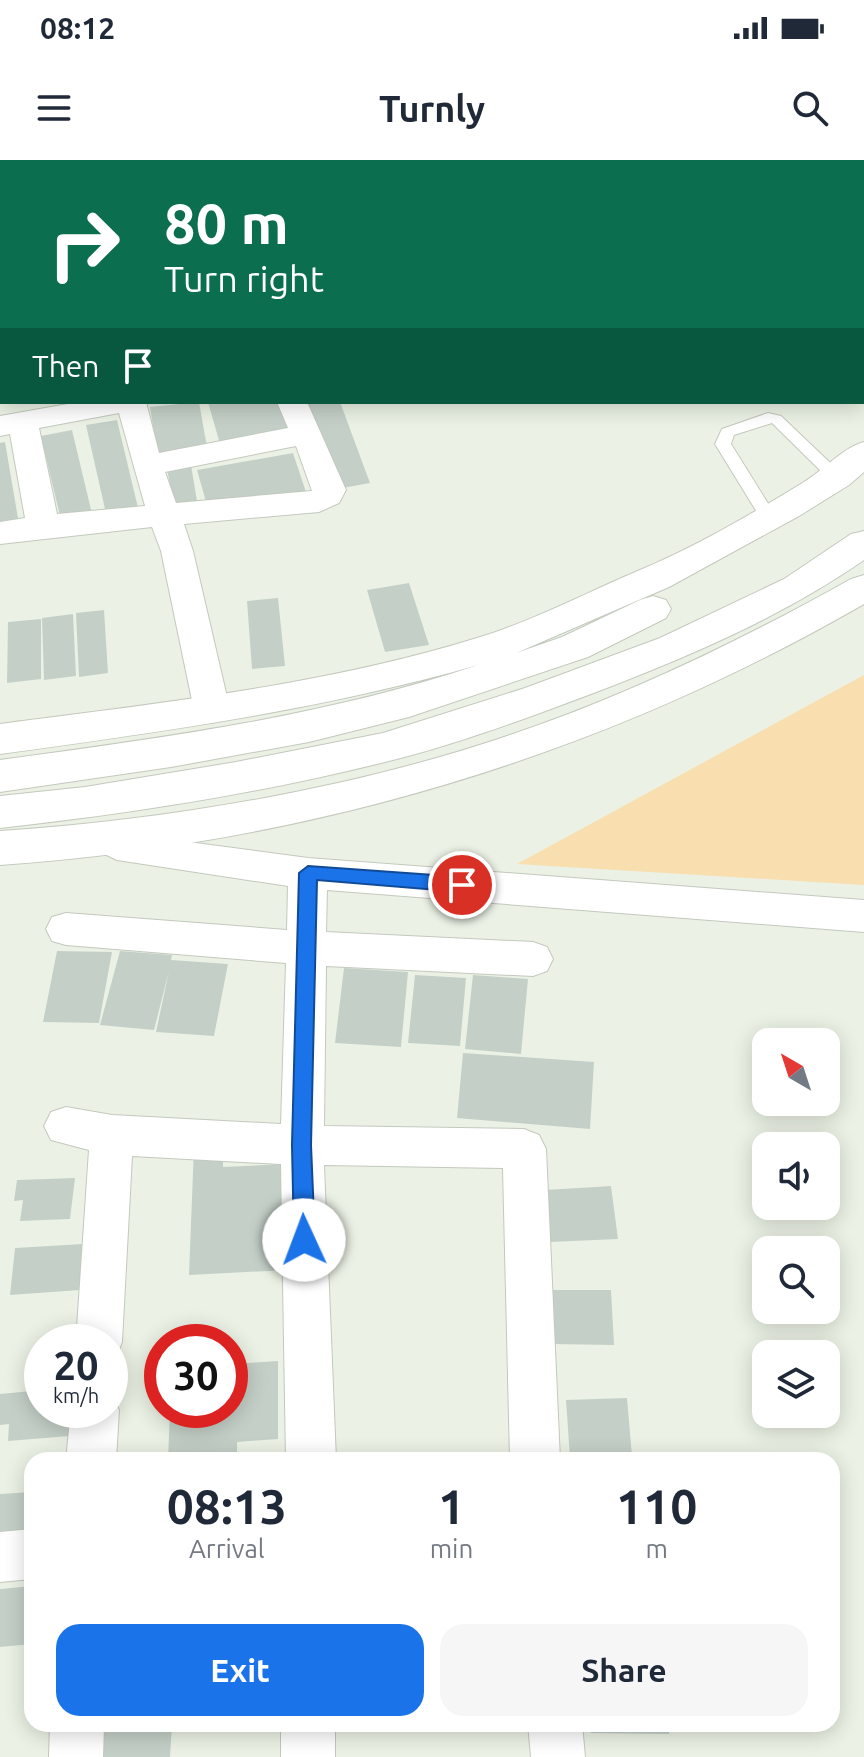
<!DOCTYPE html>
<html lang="en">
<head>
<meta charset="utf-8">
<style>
  :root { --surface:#fff; --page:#f6f6f7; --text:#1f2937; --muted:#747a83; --accent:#1a73e8 }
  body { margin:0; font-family:Ubuntu,sans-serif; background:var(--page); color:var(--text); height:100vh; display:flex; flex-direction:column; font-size:30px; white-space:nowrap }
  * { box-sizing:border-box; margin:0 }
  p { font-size:26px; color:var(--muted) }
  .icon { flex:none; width:44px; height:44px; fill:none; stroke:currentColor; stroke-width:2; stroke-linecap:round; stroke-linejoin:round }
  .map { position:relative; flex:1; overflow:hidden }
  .sheet { position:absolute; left:24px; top:1292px; width:816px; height:280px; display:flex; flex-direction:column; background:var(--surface); border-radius:24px; box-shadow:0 4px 20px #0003 }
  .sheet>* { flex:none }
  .banner { position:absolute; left:0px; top:0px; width:864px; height:244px; box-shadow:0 4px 20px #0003; background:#0b6e4f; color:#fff; overflow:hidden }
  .needle { width:52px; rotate:321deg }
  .fabs { position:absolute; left:752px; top:868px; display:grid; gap:16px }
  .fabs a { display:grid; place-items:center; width:88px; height:88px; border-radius:16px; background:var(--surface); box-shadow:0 4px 20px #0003; font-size:40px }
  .speed { position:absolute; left:24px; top:1164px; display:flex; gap:16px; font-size:40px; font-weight:700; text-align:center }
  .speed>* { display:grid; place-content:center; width:104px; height:104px; border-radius:50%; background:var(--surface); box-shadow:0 4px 20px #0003; line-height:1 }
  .speed small { font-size:20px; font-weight:400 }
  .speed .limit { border:12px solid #d22; background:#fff; color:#111 }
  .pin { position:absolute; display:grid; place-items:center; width:68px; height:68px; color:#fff; margin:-34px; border:4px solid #fff; border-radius:50%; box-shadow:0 2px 8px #0007 }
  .me { position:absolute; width:88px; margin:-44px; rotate:358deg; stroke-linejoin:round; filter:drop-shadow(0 0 6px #0008) }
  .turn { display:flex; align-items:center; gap:28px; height:168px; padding:0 32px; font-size:36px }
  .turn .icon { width:104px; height:104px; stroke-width:2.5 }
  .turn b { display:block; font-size:56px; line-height:68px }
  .then { display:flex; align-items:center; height:76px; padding:0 32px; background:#0003; gap:16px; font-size:30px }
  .eta { display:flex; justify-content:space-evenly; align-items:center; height:136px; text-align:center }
  .eta b { font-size:48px; font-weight:700; line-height:56px }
  .primary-button { display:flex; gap:16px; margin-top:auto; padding:16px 32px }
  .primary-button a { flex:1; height:92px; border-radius:24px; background:var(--accent); color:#fff; font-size:32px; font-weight:700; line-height:92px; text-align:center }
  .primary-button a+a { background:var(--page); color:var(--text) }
  .status { display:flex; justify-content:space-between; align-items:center; height:56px; padding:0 40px; background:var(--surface); direction:ltr }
  .status svg { height:22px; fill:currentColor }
  header { display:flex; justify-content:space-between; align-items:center; height:104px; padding:0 32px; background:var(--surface); font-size:36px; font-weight:700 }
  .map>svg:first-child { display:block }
  .green { fill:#f9deaf }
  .building { fill:#c4d0c7 }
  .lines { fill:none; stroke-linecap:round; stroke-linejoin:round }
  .service-casing { stroke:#c2c9bd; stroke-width:2 }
  .minor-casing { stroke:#c2c9bd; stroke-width:2 }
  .primary-casing { stroke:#c2c9bd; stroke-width:2 }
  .service { fill:#fff; fill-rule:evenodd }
  .minor { fill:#fff; fill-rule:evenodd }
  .primary { fill:#fff; fill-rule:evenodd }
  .route { fill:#1a73e8; stroke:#114b97; stroke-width:2 }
</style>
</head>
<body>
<div class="status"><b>08:12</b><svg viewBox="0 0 49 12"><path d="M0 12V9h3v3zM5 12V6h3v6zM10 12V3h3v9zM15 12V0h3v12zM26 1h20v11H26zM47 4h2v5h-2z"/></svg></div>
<header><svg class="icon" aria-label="menu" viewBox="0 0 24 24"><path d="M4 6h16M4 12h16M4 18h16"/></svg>Turnly<svg class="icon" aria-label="search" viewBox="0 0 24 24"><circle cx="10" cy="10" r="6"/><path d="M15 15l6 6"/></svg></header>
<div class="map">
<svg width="864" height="1597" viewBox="0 0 864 1597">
  <rect width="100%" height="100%" fill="#ebf2e5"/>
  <!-- green -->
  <path class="green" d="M864 515V725L517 704Z"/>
  <!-- building -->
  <path class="building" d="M199 242 207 287 158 299 150 247Z
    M208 242H282L292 272 220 284Z
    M306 242H340L370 323 337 329Z
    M117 260 139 352 107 358 86 265Z
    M72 270 93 358 61 360 41 276Z
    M5 282 19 364 0 367V283Z
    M293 293 306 332 208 349 197 310Z
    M191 305 198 347 174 349 167 308Z
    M409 423 429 485 385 492 367 430Z
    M278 438 285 506 252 509 247 441Z
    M104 450 108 513 79 517 76 453Z
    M73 454 76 516 44 520 42 458Z
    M41 459V519L7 523 8 462Z
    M57 791 112 792 99 863 43 862Z
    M120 791 172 795 171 800 228 804 214 876 156 872 169 811 154 870 100 865Z
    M344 808 408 812 401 887 335 883Z
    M415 815 466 818 460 886 408 883Z
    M473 815 528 819 521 894 465 889Z
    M463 893 594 902 590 969 457 958Z
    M223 985V1007L288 1004V1110L189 1115 194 986Z
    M75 1018 70 1059 20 1061 23 1040 14 1041 17 1020Z
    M611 1026 618 1079 550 1082 545 1030Z
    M83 1084 80 1130 10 1135 15 1088Z
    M551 1130H611L614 1185 552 1184Z
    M278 1201V1279L237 1282V1300H168L170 1250H230V1204Z
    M42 1230V1250H71L70 1276 8 1281 9 1264 0 1265V1234Z
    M627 1238 632 1296 570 1298 566 1240Z
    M32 1332V1384L0 1385V1334Z
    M32 1426V1484L0 1487V1429Z
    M90 1564H172L170 1597H88Z
    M590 1564H669V1574L591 1573Z"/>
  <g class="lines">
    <!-- service casing -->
    <g class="service-casing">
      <path id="service" d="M768 253 781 256 845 317 843 321H831L772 263 734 275 731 284 777 358 769 363 763 362 715 284 722 269Z"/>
    </g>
    <!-- minor casing -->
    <g class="minor-casing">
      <path id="minor" d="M144 0H170L143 2Z
        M219 0H245L218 2Z
        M302 0H328L301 2Z
        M394 0H482L480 2Z
        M0 107H2V123H0Z
        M0 155 2 156V180L0 179Z
        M2 198V216L0 217V199Z
        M79 242H146L159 293 288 268 277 242H307L346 330 339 343 319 352 184 364 193 391 230 550 225 559 212 563 199 559 194 550 161 391 152 367 0 384V362L25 358 10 274 0 276V256ZM119 253 145 346 57 354 39 268ZM296 286 312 331 176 343 165 312Z
        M107 663 136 675 308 698 864 740V772L327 730 326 772 533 782 547 787 553 799 547 811 533 816 326 806 324 966 524 969 539 975 546 989 560 1300H510L503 1008 324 1005 336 1300H286L281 1004 132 996 122 1182 116 1198 110 1201V1182H76L89 990 51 980 44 966 51 952 66 947 112 955 281 964 286 803 66 785 52 781 46 769 52 757 66 753 287 770 288 726 117 700 94 689 88 678 94 667Z
        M110 1232 119 1250 116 1300H66L71 1250H110Z
        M32 1369V1419L0 1422V1372Z
        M50 1564H104L103 1597H49Z
        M281 1564H335V1597H281Z
        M528 1564H582L585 1597H531Z"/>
    </g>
    <!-- primary casing -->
    <g class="primary-casing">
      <path id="primary" d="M864 282V312L849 325 799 356 669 427 516 493 562 477 640 440 653 436 666 440 671 449 666 458 588 497 409 557 309 582 171 607 0 632V600C162 578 322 557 478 505 321 550 161 572 0 594V564C159 543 322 526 477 478 530 462 582 435 633 413 692 389 750 355 804 322 824 310 842 288 864 282Z
        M864 371V400C781 457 693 495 599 531 530 557 453 586 381 603 256 634 128 654 0 668V636L85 627 236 602 383 573 525 528 660 478 784 419 851 374Z
        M864 415V444C597 598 308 683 0 705V671C167 660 352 629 510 575 629 535 742 480 851 419Z"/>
    </g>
    <!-- service -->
    <use href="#service" class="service"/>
    <!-- minor -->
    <use href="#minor" class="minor"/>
    <!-- primary -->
    <use href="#primary" class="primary"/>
  </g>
  <!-- route -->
  <path class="route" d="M308 706 462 717 471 725 462 732 317 720 311 985 315 1080 312 1086 304 1089 297 1086 294 1080 292 985 299 713Z"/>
</svg>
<div class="fabs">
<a><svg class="needle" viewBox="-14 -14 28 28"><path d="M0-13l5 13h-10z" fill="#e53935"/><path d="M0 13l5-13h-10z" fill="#747a83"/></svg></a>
<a><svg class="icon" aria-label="sound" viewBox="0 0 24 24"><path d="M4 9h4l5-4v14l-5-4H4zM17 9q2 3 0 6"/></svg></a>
<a><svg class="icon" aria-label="search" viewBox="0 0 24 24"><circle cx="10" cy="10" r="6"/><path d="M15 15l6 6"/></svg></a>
<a><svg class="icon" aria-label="layers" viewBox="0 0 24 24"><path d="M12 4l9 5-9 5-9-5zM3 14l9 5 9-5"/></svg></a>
</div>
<div class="speed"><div>20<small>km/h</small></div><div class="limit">30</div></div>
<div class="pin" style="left:462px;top:725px;background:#d93025"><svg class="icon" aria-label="arrive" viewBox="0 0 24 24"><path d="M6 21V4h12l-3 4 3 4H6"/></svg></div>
<svg class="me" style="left:304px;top:1080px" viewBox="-20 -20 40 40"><circle r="19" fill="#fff"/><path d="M0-13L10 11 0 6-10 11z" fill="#1a73e8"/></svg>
<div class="banner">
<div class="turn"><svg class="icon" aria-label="right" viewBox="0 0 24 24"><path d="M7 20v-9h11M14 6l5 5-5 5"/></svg><div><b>80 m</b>Turn right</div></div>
<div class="then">Then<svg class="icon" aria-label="arrive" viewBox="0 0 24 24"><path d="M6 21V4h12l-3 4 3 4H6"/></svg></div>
</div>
<section class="sheet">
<div class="eta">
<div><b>08:13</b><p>Arrival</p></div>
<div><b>1</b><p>min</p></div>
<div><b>110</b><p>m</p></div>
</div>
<div class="primary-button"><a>Exit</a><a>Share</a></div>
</section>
</div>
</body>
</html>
